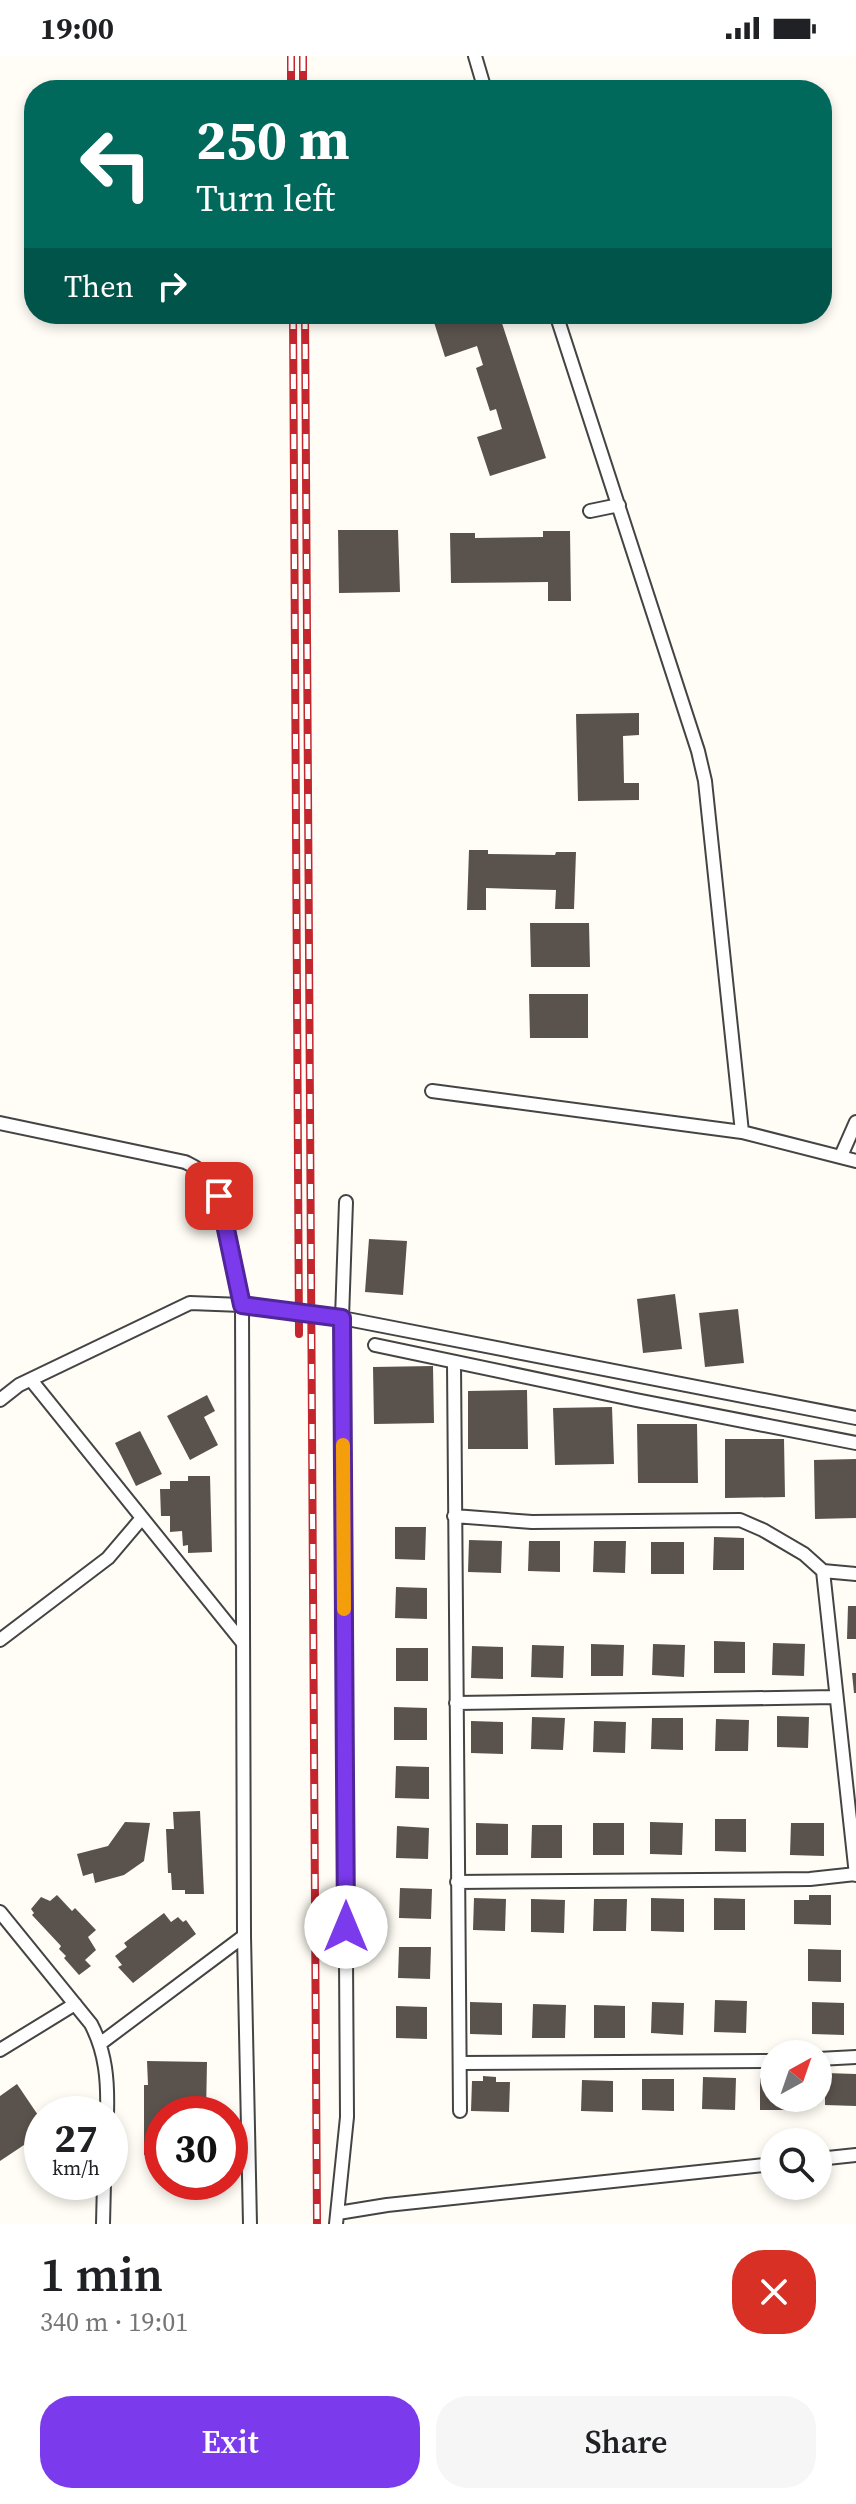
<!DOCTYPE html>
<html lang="en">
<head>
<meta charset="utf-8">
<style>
  :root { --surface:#fff; --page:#f6f6f6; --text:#202124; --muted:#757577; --accent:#7c3aed }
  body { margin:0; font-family:"Source Serif 4",serif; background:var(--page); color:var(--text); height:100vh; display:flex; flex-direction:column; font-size:30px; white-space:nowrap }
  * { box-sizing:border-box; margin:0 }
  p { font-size:26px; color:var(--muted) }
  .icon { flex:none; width:44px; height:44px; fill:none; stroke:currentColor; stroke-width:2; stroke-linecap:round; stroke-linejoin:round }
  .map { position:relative; height:2168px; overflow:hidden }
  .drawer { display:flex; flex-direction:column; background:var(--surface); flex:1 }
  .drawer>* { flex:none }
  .banner { position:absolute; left:24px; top:24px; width:808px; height:244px; border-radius:32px; box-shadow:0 4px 12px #0003; background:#00695c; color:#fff; overflow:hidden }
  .needle { width:52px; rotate:40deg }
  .buttons { position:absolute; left:760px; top:1984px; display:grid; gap:16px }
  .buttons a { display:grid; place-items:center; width:72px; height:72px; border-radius:50%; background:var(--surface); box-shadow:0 4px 12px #0003; font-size:40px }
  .speed { position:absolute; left:24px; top:2040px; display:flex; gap:16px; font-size:40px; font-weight:700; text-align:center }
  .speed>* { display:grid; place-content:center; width:104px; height:104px; border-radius:50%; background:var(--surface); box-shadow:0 4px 12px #0003; line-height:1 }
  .speed small { font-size:20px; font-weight:400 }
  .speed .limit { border:12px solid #d22; background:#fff; color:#111 }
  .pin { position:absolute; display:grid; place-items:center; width:68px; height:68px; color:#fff; margin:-34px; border-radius:16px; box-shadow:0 4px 12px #0006 }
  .me { position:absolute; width:88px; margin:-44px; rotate:0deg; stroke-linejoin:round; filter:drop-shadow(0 0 6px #0008) }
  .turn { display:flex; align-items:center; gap:28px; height:168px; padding:0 40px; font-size:36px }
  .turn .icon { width:104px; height:104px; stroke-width:2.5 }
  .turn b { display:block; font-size:56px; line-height:68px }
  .then { display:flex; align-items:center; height:76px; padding:0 40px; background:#0003; gap:16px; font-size:30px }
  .round { display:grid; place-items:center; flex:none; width:84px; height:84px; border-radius:32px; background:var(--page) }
  .summary { display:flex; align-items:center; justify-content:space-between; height:136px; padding:0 40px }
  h1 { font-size:48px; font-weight:600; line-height:60px }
  .primary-button { display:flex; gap:16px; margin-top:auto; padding:16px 40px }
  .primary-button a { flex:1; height:92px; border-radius:32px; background:var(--accent); color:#fff; font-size:32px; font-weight:600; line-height:92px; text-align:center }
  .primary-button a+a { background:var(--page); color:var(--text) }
  .status { display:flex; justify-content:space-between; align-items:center; height:56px; padding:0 40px; background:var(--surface); direction:ltr }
  .status svg { height:22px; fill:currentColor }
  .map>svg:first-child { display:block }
  .building { fill:#5a524d }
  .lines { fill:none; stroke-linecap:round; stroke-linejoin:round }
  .street-casing { stroke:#444; stroke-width:16 }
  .street { stroke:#fff; stroke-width:12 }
  .rail-casing { stroke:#c4262e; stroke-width:8 }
  .rail { stroke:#fff; stroke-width:5; stroke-dasharray:15; stroke-linecap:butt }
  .route-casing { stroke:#51269a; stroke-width:20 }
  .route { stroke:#7c3aed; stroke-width:14 }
  .slow { stroke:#f59e0b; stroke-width:14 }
</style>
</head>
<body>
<div class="status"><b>19:00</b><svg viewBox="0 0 49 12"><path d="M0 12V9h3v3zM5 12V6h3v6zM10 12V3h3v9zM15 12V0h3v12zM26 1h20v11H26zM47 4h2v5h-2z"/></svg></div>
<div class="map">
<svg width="856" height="2168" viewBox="0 0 856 2168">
  <rect width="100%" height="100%" fill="#fffdf5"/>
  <!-- building -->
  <path class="building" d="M449 258H499L546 402 490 420 477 381 502 373 496 353 490 355 476 312 483 309 477 290 445 301 433 263Z
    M338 474H398L400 536 339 537Z
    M543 475H570L571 545H548V526L451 527 450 477H475V482L543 481Z
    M639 657V679L623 680 624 727H639V744L578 745 576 658Z
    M469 794H488V798L555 799 556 796H576L574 853H555L556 834 486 832V854H467Z
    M530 867H589L590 911H531Z
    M529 938H588V982H530Z
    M369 1183 407 1185 403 1239 365 1236Z
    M675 1238 682 1293 643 1297 637 1243Z
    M738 1253 744 1307 705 1311 699 1257Z
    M433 1310 434 1367 374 1368 373 1311Z
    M527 1334 528 1393H468V1335Z
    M207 1339 215 1355 204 1361 218 1389 190 1404 167 1360Z
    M612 1351 614 1408 555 1409 553 1352Z
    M637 1368H697L698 1427H638Z
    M140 1375 162 1418 136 1430 115 1387Z
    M725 1383H784L785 1441 725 1442Z
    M856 1403V1462L815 1463 814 1404Z
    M188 1420H210L212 1496 188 1497V1489L183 1490 182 1475 170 1476V1460H161L160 1433H170V1425H188Z
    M395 1471H426L425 1504 395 1503Z
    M714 1481 744 1482V1514H713Z
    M469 1484 502 1485 501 1517 468 1516Z
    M529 1485H560V1516L528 1515Z
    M594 1485H626L625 1517 593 1516Z
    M651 1486H684V1518H651Z
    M396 1531 427 1532V1563L395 1562Z
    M848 1550H856V1583H847Z
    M714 1585 745 1586V1617H714Z
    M773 1587 805 1588 804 1620 772 1619Z
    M591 1588 624 1589 623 1620H591Z
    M653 1588 685 1589 684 1621 652 1619Z
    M532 1589 564 1590 563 1622 531 1621Z
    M472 1590 503 1591V1623L471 1622Z
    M396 1592H428V1625H396Z
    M852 1617H856V1637H854Z
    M394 1651 427 1652V1684H394Z
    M777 1660 809 1661 808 1692 777 1691Z
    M532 1661 565 1662 563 1694 531 1693Z
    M652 1662H683V1694L651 1693Z
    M716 1663 749 1664 748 1695H715Z
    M471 1665 503 1666V1698L471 1697Z
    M594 1665 626 1666 625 1697 593 1696Z
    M396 1710 429 1711V1743L395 1742Z
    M200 1755 204 1838H185V1834H172L171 1817H168L166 1773H174L173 1756Z
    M715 1763H746V1796L715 1795Z
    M125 1766 150 1767 144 1805 124 1819 95 1827 93 1817 83 1820 77 1798 108 1790Z
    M650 1766 683 1767 682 1799 650 1798Z
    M476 1767 508 1768V1799H476Z
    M593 1767H624V1799H593Z
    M791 1767H824V1800L790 1799Z
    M532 1769H562V1802H531Z
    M397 1770 429 1772 428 1803 396 1802Z
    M400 1832 432 1833 431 1863 399 1862Z
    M57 1839 72 1855 75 1852 96 1874 88 1881 96 1894 85 1904 91 1910 79 1919 64 1902 66 1900 59 1893 61 1890 32 1859 34 1857 31 1853 41 1841 50 1845Z
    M809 1839H831V1869L794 1868V1844H809Z
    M474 1842 506 1843 505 1875 473 1874Z
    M651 1842 684 1843V1876L651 1875Z
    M714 1842 745 1843V1874H714Z
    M531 1843 565 1844 564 1877 531 1876Z
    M594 1843H627L626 1875H593Z
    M164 1857 171 1866 178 1861 183 1866 186 1864 196 1878 133 1927 118 1911 122 1909 115 1900 127 1891 124 1887Z
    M399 1891H431L430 1923 398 1922Z
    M808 1893 841 1894V1926L808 1925Z
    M715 1944 747 1945 746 1977 714 1976Z
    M470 1946 502 1947V1979L470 1978Z
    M652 1946 684 1947 683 1979 651 1977Z
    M812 1946 844 1947V1979L812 1978Z
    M533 1948 566 1949 565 1982H532Z
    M594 1949 625 1950V1982H594Z
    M396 1950 427 1951V1983L396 1982Z
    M147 2005 207 2006 206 2058H162V2099H144V2029H148Z
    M825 2017 856 2018V2050L825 2049Z
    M483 2020 496 2021V2026H510L509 2056 471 2055 472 2025H483Z
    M703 2021 736 2022 735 2054 702 2053Z
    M760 2022H774V2042H792V2054H760Z
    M642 2023H674V2055L642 2054Z
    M582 2024 613 2025V2056L581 2055Z
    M17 2028 42 2065V2077L0 2105V2040Z"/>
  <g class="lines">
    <!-- street casing -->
    <g class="street-casing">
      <path id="street" d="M475 0 485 34
        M556 258 698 695 705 725 742 1076
        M590 455 619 449
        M432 1035 742 1076 856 1105
        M0 1067 185 1106C193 1110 200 1113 206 1120 227 1145 235 1215 242 1249L244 1880 250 2168
        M841 1100 856 1066
        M375 1289 636 1344 856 1387
        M454 1307 460 2055
        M31 1324 243 1587
        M0 1344 19 1329 190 1247 242 1249 342 1262 856 1362
        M454 1460 532 1466 740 1464 763 1474 804 1498 823 1515 856 1518
        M823 1515 856 1819
        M0 1584 108 1502 142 1462
        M456 1647 835 1641
        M457 1826 810 1823 856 1818
        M0 1856 91 1968C106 1997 108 2025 107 2058
        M101 1987 244 1880
        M0 1994 75 1948
        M818 2003 856 2001
        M461 2007 774 2005
        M818 2103 856 2099
        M338 2157 387 2149 774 2108
        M103 2168 104 2126
        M336 2168 347 2061 342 1262 346 1146"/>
    </g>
    <!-- street -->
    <use href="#street" class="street"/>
    <!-- rail casing -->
    <g class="rail-casing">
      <path id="rail" d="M291 0V34
        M303 0V34
        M293 258 299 1278
        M305 258 317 2168"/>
    </g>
    <!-- rail -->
    <use href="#rail" class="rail"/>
  </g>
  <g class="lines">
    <!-- route casing -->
    <g class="route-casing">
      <path id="route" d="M219 1140 242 1249 342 1262 346 1871"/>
    </g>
    <!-- route -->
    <use href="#route" class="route"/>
    <!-- slow -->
    <path class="slow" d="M343 1389 344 1553"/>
  </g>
</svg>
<div class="buttons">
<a><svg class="needle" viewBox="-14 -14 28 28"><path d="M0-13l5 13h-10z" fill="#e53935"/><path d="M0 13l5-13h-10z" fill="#757577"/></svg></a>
<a><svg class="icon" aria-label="search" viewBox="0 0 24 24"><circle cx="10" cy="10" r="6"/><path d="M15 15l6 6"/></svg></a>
</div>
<div class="speed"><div>27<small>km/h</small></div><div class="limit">30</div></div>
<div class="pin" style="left:219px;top:1140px;background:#d93025"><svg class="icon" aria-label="arrive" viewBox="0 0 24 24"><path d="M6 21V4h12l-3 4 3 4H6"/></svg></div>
<svg class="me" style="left:346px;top:1871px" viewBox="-20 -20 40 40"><circle r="19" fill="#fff"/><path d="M0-13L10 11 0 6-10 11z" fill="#7c3aed"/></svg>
<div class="banner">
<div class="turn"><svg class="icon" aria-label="left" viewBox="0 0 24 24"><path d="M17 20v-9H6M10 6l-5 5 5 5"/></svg><div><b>250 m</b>Turn left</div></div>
<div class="then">Then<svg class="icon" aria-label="right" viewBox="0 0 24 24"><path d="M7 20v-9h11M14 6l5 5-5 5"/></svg></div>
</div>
</div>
<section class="drawer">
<div class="summary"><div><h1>1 min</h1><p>340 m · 19:01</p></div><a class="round" style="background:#d93025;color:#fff"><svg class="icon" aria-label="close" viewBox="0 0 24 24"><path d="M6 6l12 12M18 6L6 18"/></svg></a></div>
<div class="primary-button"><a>Exit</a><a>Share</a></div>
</section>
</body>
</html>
